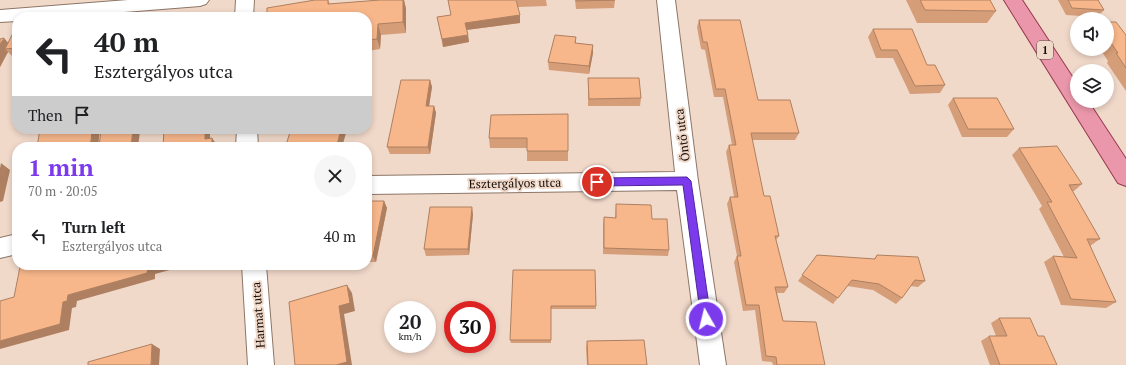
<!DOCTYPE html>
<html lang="en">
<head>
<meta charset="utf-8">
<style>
  :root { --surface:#fff; --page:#f6f6f6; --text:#202124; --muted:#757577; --accent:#7c3aed }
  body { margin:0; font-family:"PT Serif",serif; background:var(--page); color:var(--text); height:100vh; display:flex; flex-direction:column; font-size:15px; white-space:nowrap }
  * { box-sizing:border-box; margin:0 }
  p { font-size:13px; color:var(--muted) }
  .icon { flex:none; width:22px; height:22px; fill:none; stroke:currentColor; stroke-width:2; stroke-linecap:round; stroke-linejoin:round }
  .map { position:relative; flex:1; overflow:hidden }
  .panel { position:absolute; left:12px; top:142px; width:360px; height:128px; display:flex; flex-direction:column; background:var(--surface); border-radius:16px; box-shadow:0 2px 6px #0003 }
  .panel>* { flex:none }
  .top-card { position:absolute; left:12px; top:12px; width:360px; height:122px; border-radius:16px; box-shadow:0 2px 6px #0003; background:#fff; color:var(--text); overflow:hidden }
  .buttons { position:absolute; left:1070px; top:12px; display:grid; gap:8px }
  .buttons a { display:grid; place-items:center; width:44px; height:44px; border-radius:50%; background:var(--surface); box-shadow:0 2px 6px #0003; font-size:20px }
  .speed { position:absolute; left:384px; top:301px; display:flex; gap:8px; font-size:20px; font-weight:700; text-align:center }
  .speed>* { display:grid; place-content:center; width:52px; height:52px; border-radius:50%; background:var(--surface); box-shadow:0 2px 6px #0003; line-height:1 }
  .speed small { font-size:10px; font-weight:400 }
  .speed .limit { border:6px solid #d22; background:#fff; color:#111 }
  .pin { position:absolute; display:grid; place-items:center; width:34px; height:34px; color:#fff; margin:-17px; border:2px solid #fff; border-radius:50%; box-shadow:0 1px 4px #0007 }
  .me { position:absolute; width:44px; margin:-22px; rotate:352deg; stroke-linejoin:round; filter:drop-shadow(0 0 3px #0008) }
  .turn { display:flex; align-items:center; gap:14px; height:84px; padding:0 16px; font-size:18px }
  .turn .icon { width:52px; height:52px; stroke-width:2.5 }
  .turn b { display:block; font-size:28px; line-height:34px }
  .then { display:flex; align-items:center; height:38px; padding:0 16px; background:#0003; gap:8px; font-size:15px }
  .round { display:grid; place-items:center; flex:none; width:42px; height:42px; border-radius:21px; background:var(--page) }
  .headline { display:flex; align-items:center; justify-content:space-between; height:68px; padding:0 16px }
  h1 { font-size:24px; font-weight:700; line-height:30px; color:var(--accent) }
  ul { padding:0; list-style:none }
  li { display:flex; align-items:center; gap:12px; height:52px; padding:0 16px }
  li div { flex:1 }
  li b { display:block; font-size:15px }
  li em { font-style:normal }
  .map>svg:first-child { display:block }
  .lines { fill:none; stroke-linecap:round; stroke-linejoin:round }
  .street-casing { stroke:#8c7668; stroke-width:2 }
  .primary-casing { stroke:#98394e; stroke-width:2 }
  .street { fill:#fff; fill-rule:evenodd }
  .primary { fill:#eb97ab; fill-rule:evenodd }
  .wall { fill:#d59d78 }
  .shaded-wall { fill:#ae8061 }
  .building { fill:#f8b78b; stroke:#ae8061 }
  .route { fill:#7c3aed; stroke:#51269a }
  .labels { text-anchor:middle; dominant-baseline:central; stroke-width:4; stroke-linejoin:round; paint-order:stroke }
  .shield { fill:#f1d9ca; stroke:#574a42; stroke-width:1 }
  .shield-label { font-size:11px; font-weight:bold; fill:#150d08 }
  .street-label { font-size:12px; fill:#150d08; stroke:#f1d9ca }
</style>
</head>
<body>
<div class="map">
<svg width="1126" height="365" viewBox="0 0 1126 365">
  <rect width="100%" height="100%" fill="#f1d9ca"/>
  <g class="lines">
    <!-- street casing -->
    <g class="street-casing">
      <path id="street" d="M128 0H209L206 4 200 6 61 17H17V21L0 22V10Z
        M236 0H254L253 17H235Z
        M657 0H675L698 181 726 365H700L677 190 367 194V176L675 172Z
        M237 129H257L258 147H236Z
        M17 234V254L0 258V238Z
        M242 265H266L274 365H248Z"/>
    </g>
    <!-- primary casing -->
    <g class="primary-casing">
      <path id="primary" d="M1004 0H1022L1077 84V101H1088L1126 159V186L1118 183Z"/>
    </g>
    <!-- street -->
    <use href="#street" class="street"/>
    <!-- primary -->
    <use href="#primary" class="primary"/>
  </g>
  <!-- wall -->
  <path class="wall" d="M315 0H328L330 4 380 0H404L406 9V33L381 35 380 49 367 51V17Z
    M448 0 517 5V0H546L547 6 518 7 520 23 467 30 469 42 443 47 437 17 451 15Z
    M575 0H615L614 8 576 9Z
    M906 0H990L996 11 987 23H917Z
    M1058 0H1098L1104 10 1097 17 1066 15Z
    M699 20 758 100 799 133 795 140H752L764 196 779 236 776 240 788 287 784 293H777L783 321 825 365H773L772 362 762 361 755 310 743 311 734 262 737 256 727 204 730 197H734L726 152 729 145H732L723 97H714L705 50 701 49 697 27Z
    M1107 22 1126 35V91L1107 63 1108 61 1100 49H1107Z
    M873 29 927 65 945 85 940 93 910 94 893 58H876L868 37Z
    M17 31V56H12L8 52 0 67V39L8 43Z
    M576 37V43L593 45V53L589 74 549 70 548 62Z
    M588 78 641 98 640 106H588Z
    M430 80 432 87 429 106H434L436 113 430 154H390L387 147Z
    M953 98 1014 129 1007 137H962L948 105Z
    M568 114V161H527V148H490L489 138Z
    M291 129H347L342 147H287L286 145Z
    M1019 148 1082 184 1074 191H1072L1100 239 1090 246 1116 302 1106 308 1061 305 1044 262 1053 256 1064 257 1039 209 1042 206 1012 155Z
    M367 201H384L387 208 376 262H367Z
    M616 204 652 219 669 250 668 256 603 254V224L604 217 615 218Z
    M473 214 469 255 426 256 424 249Z
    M817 255 874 259 877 255 925 281 918 287 910 286 902 298 896 304 873 290 847 286 833 304 798 281Z
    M595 270 596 309H551V343H511L510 340Z
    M999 318 1038 336 1057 365H990L981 341 989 336H996L991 323Z
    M587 341 647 365H587L586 348Z"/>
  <!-- shaded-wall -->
  <path class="shaded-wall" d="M403 0H404L406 9V33L403 22Z
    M520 15V23L466 30 465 23Z
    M378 24 381 35 380 49 377 39Z
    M468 35 469 42 443 47 442 39Z
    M4 38 11 46 5 49 8 52 0 67V45Z
    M593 45V53L589 74V66Z
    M430 80 432 87 428 113 426 106Z
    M434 106 436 113 430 154 428 147Z
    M92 129H100L98 147H69Z
    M133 129H139L140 131 138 147H131Z
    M205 129H210V147L205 139Z
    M341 129H347L342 147H338L337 145Z
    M212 138 217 145V147H212Z
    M1 163 10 170 3 201 0 202V168Z
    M384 201 387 208 376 262 373 256Z
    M472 207 473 214 469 255 468 249Z
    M158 265H188L155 274V279L77 301 76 307 72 308 69 330 0 349V341L63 302 68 295 148 268Z
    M347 285 352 293 355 311 344 314 352 365H336L339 306Z
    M152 344 160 349 159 365H151Z"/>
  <!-- building -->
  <path class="building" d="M315 0H328V4L380 0H403V22L378 24 377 39 367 40V17H267V8Z
    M448 0H516L520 15 465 23 468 35 442 39 437 17 451 15Z
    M576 0H615L576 1Z
    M920 0H990L996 11 925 10Z
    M1068 0H1098L1104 10 1072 8Z
    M164 15 163 17H138Z
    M699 20H740L758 100H790L799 133H751L764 196H770L779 236H775L788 287H775L783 321 816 322 825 365H777L776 357 766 356 759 305H746L737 256H741L730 197H738L729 145H736L725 89H716L707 42H703Z
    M1107 22H1116L1126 35V68L1116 53H1118L1107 37Z
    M873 29H912L927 65H935L945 85 915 86 897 50H881Z
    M14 31H17V48L5 49Z
    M555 35 576 37 575 43 593 45 589 66 548 62Z
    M4 38 0 45V39Z
    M588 78H639L641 98 589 99Z
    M401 80H430L426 106H434L428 147H387Z
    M953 98H997L1014 129H968Z
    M568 114V151H527V138H489L491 115Z
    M40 129H92L91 142 69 147H37Z
    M105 129H133L131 147H99L101 130Z
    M164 129H205V139L212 138V147H163Z
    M291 129H341L337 145H286Z
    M1057 146 1082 184 1069 185 1100 239H1087L1116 302 1071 299 1053 256 1077 258 1047 202H1052L1019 148Z
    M367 201H384L373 256H367Z
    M616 204 651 205 652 219H667L669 250 604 248V217L616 218Z
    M430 207H472L468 249H424Z
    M817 255 875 259 877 255 918 257 925 281 915 280 902 298 879 284 852 280 838 298 802 275Z
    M28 265H158L148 268 147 273 68 295 67 301 63 302 60 324 0 341V301L14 297 20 267Z
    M513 270H595L596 306H551V340H510Z
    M347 285 350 303 339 306 347 362 336 365H295L289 302Z
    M999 318H1030L1038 336H1044L1057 365H1000L989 336H1007Z
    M644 340 647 365H588L587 341Z
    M152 344 151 365H88V362Z"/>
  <!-- route -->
  <path class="route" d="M687 177 691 181 711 319 710 323 706 324 702 323 701 319 683 185 597 186 592 182 597 178Z"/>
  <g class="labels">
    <!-- shield labels -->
    <rect class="shield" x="1037" y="41" width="16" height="18" rx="3"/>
    <g class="shield-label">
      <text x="1045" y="50">1</text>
    </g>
    <!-- street labels -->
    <g class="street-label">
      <text transform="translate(682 135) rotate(-97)">Öntő utca</text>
      <text transform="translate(515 183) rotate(-1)">Esztergályos utca</text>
      <text transform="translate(258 315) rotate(-94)">Harmat utca</text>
    </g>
  </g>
</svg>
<div class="buttons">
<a><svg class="icon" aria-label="sound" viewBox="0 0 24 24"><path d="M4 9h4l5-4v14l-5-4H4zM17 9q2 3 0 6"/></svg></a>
<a><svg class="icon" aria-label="layers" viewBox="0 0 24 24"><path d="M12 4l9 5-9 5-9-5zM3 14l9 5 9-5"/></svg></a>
</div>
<div class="speed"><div>20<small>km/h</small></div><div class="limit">30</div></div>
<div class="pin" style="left:597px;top:182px;background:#d93025"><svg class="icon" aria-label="arrive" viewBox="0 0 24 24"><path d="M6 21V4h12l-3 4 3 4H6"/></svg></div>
<svg class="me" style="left:706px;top:319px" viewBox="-20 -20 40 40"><circle r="17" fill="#7c3aed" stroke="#fff" stroke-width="3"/><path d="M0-11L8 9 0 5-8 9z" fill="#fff"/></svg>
<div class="top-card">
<div class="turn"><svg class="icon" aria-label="left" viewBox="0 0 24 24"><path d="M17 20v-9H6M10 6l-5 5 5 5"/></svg><div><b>40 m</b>Esztergályos utca</div></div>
<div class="then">Then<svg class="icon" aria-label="arrive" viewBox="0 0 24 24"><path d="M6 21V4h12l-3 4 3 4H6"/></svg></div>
</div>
<section class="panel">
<div class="headline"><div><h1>1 min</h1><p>70 m · 20:05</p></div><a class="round"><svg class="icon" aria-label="close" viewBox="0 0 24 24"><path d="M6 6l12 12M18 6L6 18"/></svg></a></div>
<ul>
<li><svg class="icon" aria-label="left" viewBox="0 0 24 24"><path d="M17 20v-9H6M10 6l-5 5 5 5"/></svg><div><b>Turn left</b><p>Esztergályos utca</p></div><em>40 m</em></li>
</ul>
</section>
</div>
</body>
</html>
